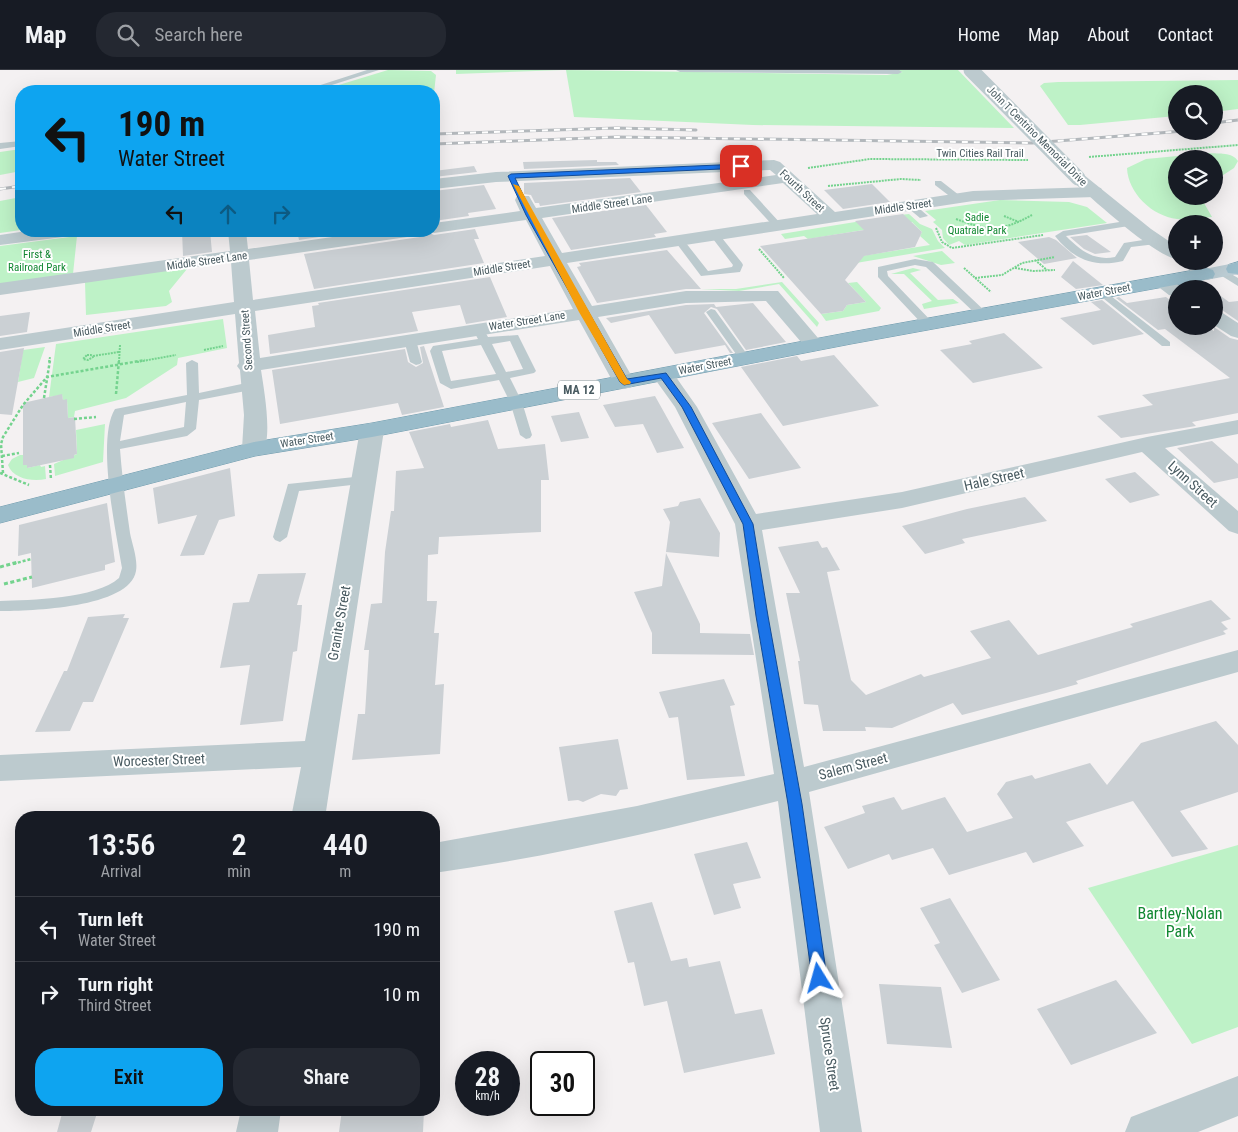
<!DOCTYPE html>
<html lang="en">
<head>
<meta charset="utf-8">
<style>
  :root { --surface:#171b24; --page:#242831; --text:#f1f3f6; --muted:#9ea1a6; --line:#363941; --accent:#0ea4f0 }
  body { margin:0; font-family:"Roboto Condensed",sans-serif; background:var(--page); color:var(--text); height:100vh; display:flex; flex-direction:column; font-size:19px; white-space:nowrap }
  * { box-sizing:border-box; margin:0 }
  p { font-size:16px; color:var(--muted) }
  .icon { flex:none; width:28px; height:28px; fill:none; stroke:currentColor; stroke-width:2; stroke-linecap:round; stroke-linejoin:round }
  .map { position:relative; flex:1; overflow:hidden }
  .sheet { position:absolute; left:15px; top:741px; width:425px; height:305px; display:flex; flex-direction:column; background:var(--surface); border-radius:20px; box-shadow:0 5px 20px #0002 }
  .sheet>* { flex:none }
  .banner { position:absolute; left:15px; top:15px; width:425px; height:152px; border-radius:20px; box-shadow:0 5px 20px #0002; background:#0ea4f0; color:#111; overflow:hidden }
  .buttons { position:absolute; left:1168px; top:15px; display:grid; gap:10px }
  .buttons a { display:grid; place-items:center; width:55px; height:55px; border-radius:50%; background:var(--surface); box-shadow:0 5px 20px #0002; font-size:25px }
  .speed { position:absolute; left:455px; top:981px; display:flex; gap:10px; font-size:25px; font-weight:700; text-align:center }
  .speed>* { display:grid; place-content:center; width:65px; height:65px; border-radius:50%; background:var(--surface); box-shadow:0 5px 20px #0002; line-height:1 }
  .speed small { font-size:12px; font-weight:400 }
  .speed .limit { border:2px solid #111; border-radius:8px; background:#fff; color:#111 }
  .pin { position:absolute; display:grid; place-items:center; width:42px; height:42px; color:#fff; margin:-21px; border-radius:10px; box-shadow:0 2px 8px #0006 }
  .me { position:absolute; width:55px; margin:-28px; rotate:352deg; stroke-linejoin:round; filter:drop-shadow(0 0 4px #0008) }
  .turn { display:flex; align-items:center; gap:18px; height:105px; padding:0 20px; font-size:22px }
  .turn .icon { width:65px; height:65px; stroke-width:2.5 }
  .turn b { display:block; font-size:35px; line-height:42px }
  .lanes { display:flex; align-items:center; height:48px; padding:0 20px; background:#0003; justify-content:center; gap:25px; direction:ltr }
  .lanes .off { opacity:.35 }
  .eta { display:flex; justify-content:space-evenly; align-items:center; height:85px; text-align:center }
  .eta b { font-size:30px; font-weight:600; line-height:35px }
  .action { display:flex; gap:10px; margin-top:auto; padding:10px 20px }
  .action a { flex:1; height:58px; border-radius:20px; background:var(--accent); color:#111; font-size:20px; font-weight:600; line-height:58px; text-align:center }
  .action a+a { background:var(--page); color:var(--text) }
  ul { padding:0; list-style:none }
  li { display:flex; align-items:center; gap:15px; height:65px; padding:0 20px; border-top:1px solid var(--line) }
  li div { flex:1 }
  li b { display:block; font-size:19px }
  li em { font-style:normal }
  header { display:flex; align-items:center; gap:30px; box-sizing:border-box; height:70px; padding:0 25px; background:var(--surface); border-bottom:1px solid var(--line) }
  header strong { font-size:24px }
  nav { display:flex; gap:28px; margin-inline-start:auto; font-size:18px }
  .search { width:350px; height:45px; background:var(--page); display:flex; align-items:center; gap:12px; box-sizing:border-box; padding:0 18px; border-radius:20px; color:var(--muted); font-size:19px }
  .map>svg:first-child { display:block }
  .green { fill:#bef2c7 }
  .building { fill:#cbd0d4 }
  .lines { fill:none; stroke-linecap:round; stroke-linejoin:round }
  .trunk-casing { stroke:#719cae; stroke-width:1 }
  .path-far2 { stroke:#74d38e; stroke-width:2; stroke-dasharray:2 1; stroke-linecap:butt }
  .path-far1 { stroke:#74d38e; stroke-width:2.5; stroke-dasharray:3 2; stroke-linecap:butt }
  .path { stroke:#74d38e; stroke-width:3; stroke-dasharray:4 2.5; stroke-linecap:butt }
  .service { fill:#bccace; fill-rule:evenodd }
  .minor { fill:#bccace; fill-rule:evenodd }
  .tertiary { fill:#bccace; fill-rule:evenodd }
  .secondary { fill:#bccdd4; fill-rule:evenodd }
  .trunk { fill:#9abcca; fill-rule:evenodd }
  .rail-casing { stroke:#b3b8bc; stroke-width:3 }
  .rail { stroke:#fff; stroke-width:2; stroke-dasharray:6; stroke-linecap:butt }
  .tertiary-bridge { stroke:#bccace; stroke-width:15 }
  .route { fill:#1a73e8; stroke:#114b97 }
  .slow { fill:#f59e0b }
  .labels { text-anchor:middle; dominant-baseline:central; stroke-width:4; stroke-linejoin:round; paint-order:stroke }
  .far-street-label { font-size:11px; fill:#485a60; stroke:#fff }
  .far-park-label { font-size:11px; fill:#128832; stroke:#fff }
  .shield { fill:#fff; stroke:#7f8c90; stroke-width:1 }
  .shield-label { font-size:12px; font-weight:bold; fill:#485a60 }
  .street-label { font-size:14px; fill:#485a60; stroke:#fff }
  .near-park-label { font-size:16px; fill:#128832; stroke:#fff }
</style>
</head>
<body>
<header>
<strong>Map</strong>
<div class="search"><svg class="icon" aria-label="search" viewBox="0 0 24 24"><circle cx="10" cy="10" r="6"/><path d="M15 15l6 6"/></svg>Search here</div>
<nav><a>Home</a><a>Map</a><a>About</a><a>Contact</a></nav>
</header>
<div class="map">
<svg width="1238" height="1062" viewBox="0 0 1238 1062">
  <rect width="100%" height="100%" fill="#f4f1f2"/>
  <!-- green -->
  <path class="green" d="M388 0 431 1 436 5 434 23V21H319Z
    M456 0H563L456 4Z
    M566 0 887 5 903 2 859 0H958L1014 58 753 55 574 47Z
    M1238 10V39L1214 42V24H1176V46L1080 55H1068L1040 16 1044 13 1058 12Z
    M21 79V101L0 105V82Z
    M1209 83C1219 84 1232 82 1238 91L1234 98 1214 111V89H1176V126H1200L1212 147C1201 148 1188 150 1177 149 1152 146 1128 123 1127 98L1146 89Z
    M21 127V160L0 163V131Z
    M1000 130 1069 132 1087 137 1107 153 965 175 959 171 949 175 943 168 942 160 933 152 936 150 925 141Z
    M909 144 920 154 932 159 938 171 945 178 856 193 849 188 930 175 920 166 922 162 912 152 891 155 884 147Z
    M880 148 888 156 808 169 804 166 785 169 781 164Z
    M77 166 73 204 0 214V176Z
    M942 181 955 193 941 195 913 186Z
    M181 197 187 199 169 221 172 232 166 236 86 245 85 212Z
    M913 198 921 200 910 203 938 230 953 229 959 233 924 239 922 234 932 231 904 204H891Z
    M782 212 819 253 817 257 779 214 739 221 701 219H736Z
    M857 212 881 238 879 241 826 251 821 244 843 241 847 235 866 232 848 213Z
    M223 249 227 278 178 288 177 295 126 328 75 341 74 347 68 348 67 330H63L62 325 49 327 56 274Z
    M45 277 34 308 18 312 23 280Z
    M105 354 103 392 55 406 54 394 77 384 76 360Z
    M20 385H23V395H27V398L40 395 41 397 45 396 46 409C33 412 13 409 8 395L12 389Z
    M1238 775V957L1192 974 1088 818Z"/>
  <!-- building -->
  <path class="building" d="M597 90V92H616L619 95 524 99 523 92Z
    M474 96 477 102 434 107V101Z
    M630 108 641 122 540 136 539 133H535L531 125 524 124V113Z
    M872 114 890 132 843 139 824 120Z
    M484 115 496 139 468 143 469 146 434 151V121Z
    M646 135 667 162 654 164 656 167 571 180 552 148Z
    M903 144 922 162 915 177 864 186 845 210 866 232 847 235 843 241 821 244 760 176 864 160 855 151Z
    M475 159 479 169H474L484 193 314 219 304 184 420 167 425 161 434 165Z
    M182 161H210L212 182 183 186Z
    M297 161H359L299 170Z
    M1087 165 1111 182 1095 184 1084 179 1070 167Z
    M1049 167 1056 170 1077 188 1044 194 1018 172Z
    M667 180 701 219H686L597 233 577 197 581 196 579 193Z
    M1073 191 1103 215 1076 219 1061 207Z
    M490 207 507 247 466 254 460 235 412 242 418 261 270 284 268 265 315 257 312 236 319 235 318 233Z
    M1214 221 1229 232 1238 231V251L1222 240 1214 238Z
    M1119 227 1127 233 1166 227 1176 235V256H1206L1214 261V257L1230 268 1238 270V343L1192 352 1196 356 1121 368 1097 346 1153 335 1142 325 1230 308 1165 259 1158 260 1116 228Z
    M1102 230 1144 264 1093 275 1060 248 1101 240 1091 232Z
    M753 233 786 272 746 280 717 239 711 237 704 243 733 283H730L725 275 675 284 649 245 611 253 606 248 686 235 714 234 716 237Z
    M30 242 27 262 0 266V246Z
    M1004 263 1043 298 973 313 940 280 972 274 969 271Z
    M424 276 444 337 402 345 398 333 280 354 272 300 405 279 408 292 416 297 423 293 420 277Z
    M24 278 12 345 0 344V282Z
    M834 285 879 336 783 356 741 297 797 286 801 291Z
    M62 324 63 330 67 329 68 348 75 347 77 384 74 385V388L27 398V395H23V333Z
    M655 326 684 378 657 383 643 354 615 357 603 335Z
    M579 342 589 368 561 372 551 346Z
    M761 343 801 398 749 409 712 353Z
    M488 350 498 379 545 374 549 410H541V462L439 467 438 484 428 485 427 531H437L434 563H439L435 615 444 614 440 684 352 690 358 644H365L369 580H364L371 534 382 533 385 482 391 441H394L396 401 424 398 409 362 450 354 451 357Z
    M1212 371 1238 394V408L1214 413 1177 378Z
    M230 398 235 446 219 450 204 485 180 486 197 445 158 454 153 418Z
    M1135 402 1160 425 1130 433 1105 409Z
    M1025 427 1047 451 962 469 965 473 925 484 902 456 967 439Z
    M700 428 720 463 719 487 666 482 670 452 663 439 678 436 680 432Z
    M107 433 115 492 105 495V500L32 518 31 483 18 486 19 455Z
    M818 471 822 478 827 477 840 500 827 502 851 610 866 625 921 604 924 607 991 588 970 561 1009 550 1038 585 1133 557 1130 554 1211 530 1231 549 1221 552 1228 559 1223 561 1226 564 1076 611 1078 614 1046 623 962 645 953 633 892 658 865 657 866 661H823L818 635 804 634 798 591H800L786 523H800L778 477Z
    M666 483 700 554V563L750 564 754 585 652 584V563L634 522 662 516Z
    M306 503 297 535H302L301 549 297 581 293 582 283 651 240 655 250 595 220 598 233 533 249 532 258 504Z
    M125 544 123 548H129L93 632H83L70 661 35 662 64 601H67L88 547Z
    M724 609 735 635 730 636 745 706 687 710 678 647 669 648 659 622Z
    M1216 651 1238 675V722L1180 741 1208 779 1172 787 1133 731 1066 752 1084 776 1033 793 1026 782 949 805 933 778 892 790 889 784 848 799 824 757 865 743 862 736 894 727 902 740 945 727 967 762 1013 748 997 724 1006 712 1032 705 1035 709 1090 693 1107 715 1141 673Z
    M618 669 628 719 620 720 616 726 601 724 583 732 578 730 568 731 559 677Z
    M747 772 761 808 733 814 741 838 714 845 694 784Z
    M950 828 1000 910 962 923 934 875 940 873 920 838Z
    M652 832 671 891 687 888 689 897 720 891 735 944 762 939 775 984 684 1003 667 931 644 936 634 892 628 893 614 841Z
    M1116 910 1157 963 1071 995 1037 939Z
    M879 914 941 917 952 978 887 974Z
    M63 1040H98L91 1062H57Z
    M342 1040H424L423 1062H339Z"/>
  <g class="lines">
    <!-- trunk casing -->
    <g class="trunk-casing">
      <path id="trunk" d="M1238 192V204L1228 203 1226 199 1228 195Z
        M1206 198 1213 200 1215 204 1213 208 851 274 372 367 255 386 0 453V437L254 372 372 353 851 262Z"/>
    </g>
    <!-- path-far2 -->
    <path class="path-far2" d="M1089 87 1238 75
      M808 98 870 89 1028 90
      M828 116 901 109 921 110
      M1004 146 1019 152
      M956 149C989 161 1001 162 1032 145
      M936 158 942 172 952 178 1043 165
      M759 179 784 208
      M1035 190 1047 200
      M964 198 991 222
      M1015 198 1033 201 1055 200
      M975 208 1002 205 1022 193 1055 187
      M204 280 223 276
      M87 285H91L93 287 88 290 83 289Z
      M93 286 119 282
      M49 292 50 287
      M119 292 120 275
      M137 292 176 285"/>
    <!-- path-far1 -->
    <path class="path-far1" d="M116 324 119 290
      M44 328 50 290
      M74 349 96 347
      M2 386 19 383
      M50 395 51 410
      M0 403 29 415
      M3 403 1 374 3 367 23 335 47 307 145 290
      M13 494 31 489"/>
    <!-- path -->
    <path class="path" d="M0 497 18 492
      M4 514 32 507"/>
    <!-- service -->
    <path class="service" d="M367 0H379L313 21H302Z
      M676 0H899L902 2 898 4 680 2Z
      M21 71V76L0 79V73Z
      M935 111H941L964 129 956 131 935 115Z
      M744 120H750L781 154V158H775L744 124Z
      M908 134H914L928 146 920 148 908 138Z
      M1132 150 1135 151V155L1066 166C1081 181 1094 191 1115 187L1124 173 1156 168 1161 171 1156 174 1131 177 1123 191C1094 198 1073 189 1055 166L1063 161Z
      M712 163H718L742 193 743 195 740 202 701 206 674 170 682 168 708 201 732 197 733 195 710 165Z
      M915 189 933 192 987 243V247H979L926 197 915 195 887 201 888 206 935 255 929 258 925 257 878 207V197Z
      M1221 198 1238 208V216L1217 203 1216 201Z
      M1102 219 1170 272V276H1162L1098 224 1097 222Z
      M711 239 715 240 749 287V291H741L706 242Z
      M480 259 484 260 488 267 518 265 536 301 534 303 510 308 522 332 532 365 530 368 526 369 520 365 510 332 499 310 451 319 440 313 430 281 433 276 478 269 474 262ZM510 271 523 299 506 302 492 274ZM481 275 496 304 451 311 442 281Z
      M410 267 416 270 422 292 420 294 416 295 410 292 404 270Z
      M192 290 198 293 199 323 251 312 257 316 251 320 199 330 196 359 187 366 120 379C122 407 126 435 130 463 132 474 138 489 136 501 130 538 30 541 0 541V531C30 530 96 529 119 508L122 498C116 462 96 369 115 339L187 325 186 293ZM186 332 184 357 120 371 124 345Z
      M364 406 369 407 371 410 369 413 299 421 287 467 280 472 275 470 273 467 288 414Z"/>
    <!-- minor -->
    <path class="minor" d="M774 90 780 92 835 142 973 121 1095 117 1101 118 1103 122 1101 126 1095 127 973 131 567 193 592 236 686 221H778L824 275 821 279 814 281 807 279 766 231 686 233 598 247 635 312 632 317 624 319 616 317 613 312 579 250 261 300C264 320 273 368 262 384L254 386 246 384 242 379 244 345 240 300 237 296 239 293 235 244 0 280V268L234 232 231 192 0 225V213L230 181 228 161H246L248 179 374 161H423L420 165 414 166 249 190 253 230 545 186 526 150 434 163 427 161H434V153L520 141 515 130 517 126H529L536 138 776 105 770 100 496 112 434 119V109L496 102ZM783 113 817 144 562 183 542 148ZM550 196 573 239 260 288 255 241Z
      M27 161H80L77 165 71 166 0 175V165Z
      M1162 206 1169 208 1184 219H1176V227L1169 225 1152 212 1155 208Z
      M1214 240 1221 242 1238 253V268L1231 266 1214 255Z
      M663 299 671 300 697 337 756 444 902 422 1147 367 1238 350V364L1165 378 1238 441V464L1229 461 1142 382 902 438 762 460 804 697 1238 580V602L809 722 862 1062H820L778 731C665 760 550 787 434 803V773L637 736 774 704 735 454 675 337 652 305 655 300Z
      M372 353 380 355 384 360 325 748H291L301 697 0 711V685L305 671 360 360 364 355Z
      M1238 1006V1046L1198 1062H1125L1131 1047Z
      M241 1040H281L278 1062H236Z"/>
    <!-- tertiary -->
    <path class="tertiary" d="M1078 103 1084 105 1151 159 1176 176V189C1152 184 1094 130 1072 111L1070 108 1072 105Z
      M1178 191H1200L1215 204 1213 208H1199Z"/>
    <!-- secondary -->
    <path class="secondary" d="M1235 193 1238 194V204L1206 210 1199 208 1197 204 1199 200Z"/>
    <!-- trunk -->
    <use href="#trunk" class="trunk"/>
    <!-- rail casing -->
    <g class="rail-casing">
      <path id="rail" d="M1214 53 1238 50
        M434 64 617 58 696 60
        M434 74 617 67 1032 73 1184 61
        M0 119 21 116"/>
    </g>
    <!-- rail -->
    <use href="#rail" class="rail"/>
    <!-- tertiary-bridge -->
    <path class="tertiary-bridge" d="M971 0 1078 108"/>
  </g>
  <!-- route -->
  <path class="route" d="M741 94 744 98 515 108 533 145 627 309 666 303 691 337 753 454 768 546 802 734 827 908 825 913 819 915 814 913 812 908 788 734 756 546 743 454 682 337 661 308 624 315 620 312 526 145 508 106 511 104Z"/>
  <!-- slow -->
  <path class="slow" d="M513 114 519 116 627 309 631 312 630 314 624 315 620 312 579 242Z"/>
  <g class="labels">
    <!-- far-street labels -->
    <g class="far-street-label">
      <text transform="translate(1037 66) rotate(45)">John T Centrino Memorial Drive</text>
      <text x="980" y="83">Twin Cities Rail Trail</text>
      <text transform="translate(802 121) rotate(43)">Fourth Street</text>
      <text transform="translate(612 134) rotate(-8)">Middle Street Lane</text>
      <text transform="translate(903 137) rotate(-8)">Middle Street</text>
      <text transform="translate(207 191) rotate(-8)">Middle Street Lane</text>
      <text transform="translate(502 198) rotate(-9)">Middle Street</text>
      <text transform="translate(1104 222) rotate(-11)">Water Street</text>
      <text transform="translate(527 251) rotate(-9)">Water Street Lane</text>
      <text transform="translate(102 259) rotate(-9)">Middle Street</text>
      <text transform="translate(247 270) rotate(-94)">Second Street</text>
      <text transform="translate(705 296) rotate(-11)">Water Street</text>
      <text transform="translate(307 370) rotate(-9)">Water Street</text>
    </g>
    <!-- far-park labels -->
    <g class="far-park-label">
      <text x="977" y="147">Sadie<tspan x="977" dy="13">Quatrale Park</tspan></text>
      <text x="37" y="184">First &amp;<tspan x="37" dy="13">Railroad Park</tspan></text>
    </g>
    <!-- shield labels -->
    <rect class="shield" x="558" y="310.5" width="42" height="19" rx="4"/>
    <g class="shield-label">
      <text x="579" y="320">MA 12</text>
    </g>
    <!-- street labels -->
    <g class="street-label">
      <text transform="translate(994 409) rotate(-13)">Hale Street</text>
      <text transform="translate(1193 414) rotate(42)">Lynn Street</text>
      <text transform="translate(339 553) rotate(-80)">Granite Street</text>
      <text transform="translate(159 690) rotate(-2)">Worcester Street</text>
      <text transform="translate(853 696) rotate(-15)">Salem Street</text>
      <text transform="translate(830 984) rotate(82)">Spruce Street</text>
    </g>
    <!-- near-park labels -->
    <g class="near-park-label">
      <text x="1180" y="843">Bartley-Nolan<tspan x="1180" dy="18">Park</tspan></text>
    </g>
  </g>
</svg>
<div class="buttons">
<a><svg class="icon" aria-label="search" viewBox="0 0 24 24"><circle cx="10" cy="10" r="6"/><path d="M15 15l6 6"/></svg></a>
<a><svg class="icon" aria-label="layers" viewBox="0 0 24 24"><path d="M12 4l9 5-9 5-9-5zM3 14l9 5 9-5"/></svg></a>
<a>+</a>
<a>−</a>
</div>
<div class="speed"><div>28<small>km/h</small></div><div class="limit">30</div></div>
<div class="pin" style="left:741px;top:96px;background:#d93025"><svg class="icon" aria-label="arrive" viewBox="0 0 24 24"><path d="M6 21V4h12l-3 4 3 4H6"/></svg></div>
<svg class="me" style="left:819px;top:908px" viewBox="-20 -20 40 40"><path d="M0-17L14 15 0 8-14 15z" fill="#1a73e8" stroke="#fff" stroke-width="4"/></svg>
<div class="banner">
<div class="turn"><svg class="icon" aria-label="left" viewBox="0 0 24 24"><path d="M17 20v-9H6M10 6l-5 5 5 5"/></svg><div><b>190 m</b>Water Street</div></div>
<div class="lanes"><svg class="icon" aria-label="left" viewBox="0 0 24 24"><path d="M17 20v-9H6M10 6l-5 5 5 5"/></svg><svg class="icon off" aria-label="ahead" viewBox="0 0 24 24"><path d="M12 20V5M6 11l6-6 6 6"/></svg><svg class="icon off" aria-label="right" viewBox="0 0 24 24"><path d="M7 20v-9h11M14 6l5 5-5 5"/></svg></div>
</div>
<section class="sheet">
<div class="eta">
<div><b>13:56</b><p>Arrival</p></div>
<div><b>2</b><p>min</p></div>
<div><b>440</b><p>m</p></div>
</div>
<ul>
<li><svg class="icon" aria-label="left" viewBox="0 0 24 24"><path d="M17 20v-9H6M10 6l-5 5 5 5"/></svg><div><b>Turn left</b><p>Water Street</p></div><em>190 m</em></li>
<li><svg class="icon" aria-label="right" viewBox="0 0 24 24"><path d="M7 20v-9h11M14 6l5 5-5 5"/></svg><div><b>Turn right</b><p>Third Street</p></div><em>10 m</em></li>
</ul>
<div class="action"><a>Exit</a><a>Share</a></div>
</section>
</div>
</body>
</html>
